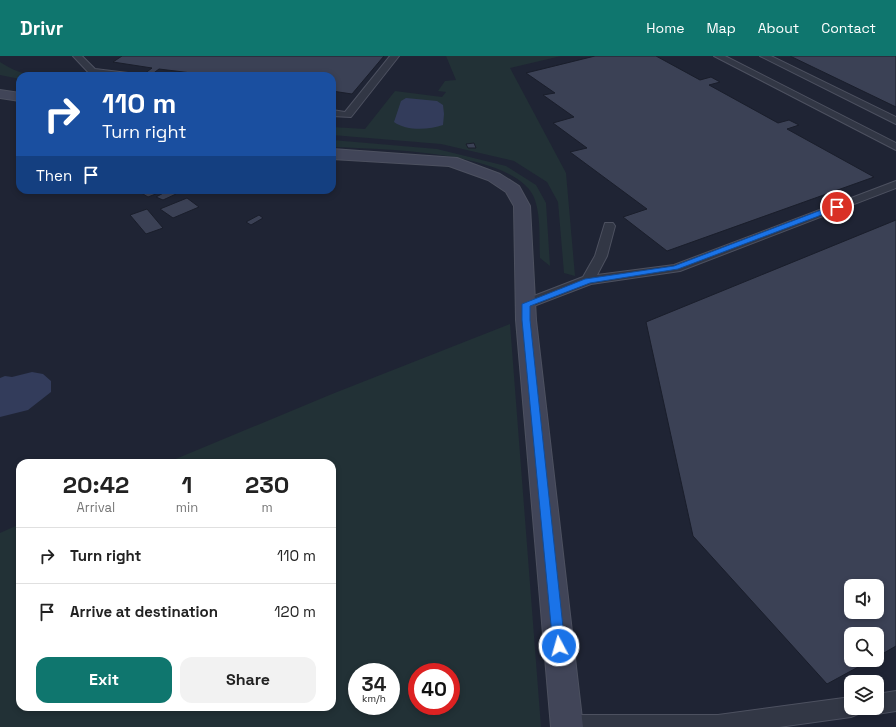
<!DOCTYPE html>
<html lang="en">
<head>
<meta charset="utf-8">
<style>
  :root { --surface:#fff; --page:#f2f2f2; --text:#222; --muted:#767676; --line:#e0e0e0; --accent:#0f766e }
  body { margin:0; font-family:"Space Grotesk",sans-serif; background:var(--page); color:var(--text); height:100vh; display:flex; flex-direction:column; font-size:15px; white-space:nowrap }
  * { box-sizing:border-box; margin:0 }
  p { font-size:13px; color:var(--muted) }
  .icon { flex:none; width:22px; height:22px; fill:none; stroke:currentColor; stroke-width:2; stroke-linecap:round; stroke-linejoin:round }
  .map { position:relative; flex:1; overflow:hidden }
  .details { position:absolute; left:16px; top:403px; width:320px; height:252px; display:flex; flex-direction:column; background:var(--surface); border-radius:12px; box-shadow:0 2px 6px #0003 }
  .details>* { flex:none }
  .hud { position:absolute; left:16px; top:16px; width:320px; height:122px; border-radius:12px; box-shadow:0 2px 6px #0003; background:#1a4fa0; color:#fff; overflow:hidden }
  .controls { position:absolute; left:844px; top:523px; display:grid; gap:8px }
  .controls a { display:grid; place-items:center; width:40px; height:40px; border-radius:8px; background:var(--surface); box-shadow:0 2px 6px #0003; font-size:20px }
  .speed { position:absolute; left:348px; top:607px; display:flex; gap:8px; font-size:20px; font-weight:700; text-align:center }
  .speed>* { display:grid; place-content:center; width:52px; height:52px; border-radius:50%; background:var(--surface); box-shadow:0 2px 6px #0003; line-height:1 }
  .speed small { font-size:10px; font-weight:400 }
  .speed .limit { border:6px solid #d22; background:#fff; color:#111 }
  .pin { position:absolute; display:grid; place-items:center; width:34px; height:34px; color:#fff; margin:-17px; border:2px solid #fff; border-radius:50%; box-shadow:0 1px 4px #0007 }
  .me { position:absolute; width:44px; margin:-22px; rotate:354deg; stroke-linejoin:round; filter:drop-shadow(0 0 3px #0008) }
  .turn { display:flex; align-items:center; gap:14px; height:84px; padding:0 20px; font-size:18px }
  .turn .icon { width:52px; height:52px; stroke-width:2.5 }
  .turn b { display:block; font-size:28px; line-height:34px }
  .then { display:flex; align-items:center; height:38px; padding:0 20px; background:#0003; gap:8px; font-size:15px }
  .eta { display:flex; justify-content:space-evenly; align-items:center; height:68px; text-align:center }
  .eta b { font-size:24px; font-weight:600; line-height:28px }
  .action { display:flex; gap:8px; margin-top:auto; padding:8px 20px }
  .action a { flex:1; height:46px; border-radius:12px; background:var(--accent); color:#fff; font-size:16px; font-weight:600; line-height:46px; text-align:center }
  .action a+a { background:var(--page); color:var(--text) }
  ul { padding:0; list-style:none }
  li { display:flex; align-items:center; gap:12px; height:56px; padding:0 20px; border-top:1px solid var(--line) }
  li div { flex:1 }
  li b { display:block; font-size:15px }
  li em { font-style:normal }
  header { display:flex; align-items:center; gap:24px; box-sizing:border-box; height:56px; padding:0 20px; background:var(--accent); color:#fff }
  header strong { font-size:19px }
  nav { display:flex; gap:22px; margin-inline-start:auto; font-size:14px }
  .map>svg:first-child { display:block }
  .green { fill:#223136; fill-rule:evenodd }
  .water { fill:#333c5b }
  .building { fill:#3b4155; stroke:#1a1e2b; fill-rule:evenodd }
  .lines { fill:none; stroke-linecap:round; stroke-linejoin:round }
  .lane-casing { stroke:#4d5160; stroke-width:2 }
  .secondary-casing { stroke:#4d5160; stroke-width:2 }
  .lane { fill:#323745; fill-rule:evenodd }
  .secondary { fill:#414558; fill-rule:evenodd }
  .route { fill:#1a73e8; stroke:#114b97 }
</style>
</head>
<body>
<header>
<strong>Drivr</strong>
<nav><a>Home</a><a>Map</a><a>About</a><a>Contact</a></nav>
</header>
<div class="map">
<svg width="896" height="671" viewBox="0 0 896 671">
  <rect width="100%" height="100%" fill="#1f2434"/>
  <!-- green -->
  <path class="green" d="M446 0H561L510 12 566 117 575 220 564 217 558 146 547 126 514 105 441 88 332 79V71L365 73 395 35 442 41 446 36 438 35 445 25 456 24Z
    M0 6C12 14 23 18 37 20H20V23L0 19Z
    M332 84 437 93 506 110 536 129 546 147 550 210 540 202C539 183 541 162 535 144 519 94 376 93 332 91Z
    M510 268 541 671H0V477L20 468V651H332V407H166L332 338ZM357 616H391V650H357ZM417 616H451V650H417Z"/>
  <!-- water -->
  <path class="water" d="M406 42 437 45 443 49 444 58 443 69C429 74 406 75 394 66L401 45Z
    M32 316 43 318 51 325V336L28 354 0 361V322L5 320 12 321Z"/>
  <!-- building -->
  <path class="building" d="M122 0H384L352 38 332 35V20H216L159 13 151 19 144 18 152 12 113 6Z
    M595 0H656L700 24 711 21 720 26 709 29 778 67 789 64 799 69 787 73 874 121 667 195 623 161 647 153 570 96 587 92 553 67 574 61 543 39 555 37 526 17Z
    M790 0H896V51Z
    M474 87 476 92H468L466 88Z
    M139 134H166L148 141 138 135Z
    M169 134 176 138 163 144 156 141Z
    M187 142 199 151 173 162 160 153Z
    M147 153 163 172 146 178 130 159Z
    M259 159 263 162 251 169 246 166Z
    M896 164V590L877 601V578H851V604H871L827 628 693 480 646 266ZM851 530H877V556H851Z"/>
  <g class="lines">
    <!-- lane casing -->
    <g class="lane-casing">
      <path id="lane" d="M73 0H82L95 13 128 17 133 20H108L89 17Z
        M390 0H399L351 61 332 60V54L345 56Z
        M714 0H725L896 87V94Z
        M760 0H771L896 61V68Z
        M896 125V132L680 215 591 228 531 251 526 252 521 251 519 248 521 245 583 221 595 200 605 167H613L615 170 607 200 597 219 674 209Z
        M896 635V655L877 658 870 655 868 652H877V638Z
        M851 641V652H861L858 658 851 661 779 671H557L556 669 560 662 567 659H718Z"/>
    </g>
    <!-- secondary casing -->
    <g class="secondary-casing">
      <path id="secondary" d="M0 34 20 37V45L0 42Z
        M332 93 457 102 500 118 519 130 530 150 536 264 583 671H551L516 264 514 150 506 136 488 124 449 110 332 103Z"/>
    </g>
    <!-- lane -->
    <use href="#lane" class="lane"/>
    <!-- secondary -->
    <use href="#secondary" class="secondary"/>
  </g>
  <!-- route -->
  <path class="route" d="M837 148 841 151 840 152 678 213 590 227 530 250V264L565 590 563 594 559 596 555 594 553 590 522 264V248L585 223 674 210Z"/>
</svg>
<div class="controls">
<a><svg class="icon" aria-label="sound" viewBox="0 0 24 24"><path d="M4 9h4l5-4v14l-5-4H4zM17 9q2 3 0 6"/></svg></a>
<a><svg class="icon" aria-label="search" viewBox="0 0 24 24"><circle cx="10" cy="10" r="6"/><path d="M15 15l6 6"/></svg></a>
<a><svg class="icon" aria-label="layers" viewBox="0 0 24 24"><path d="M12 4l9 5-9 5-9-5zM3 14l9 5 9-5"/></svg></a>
</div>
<div class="speed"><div>34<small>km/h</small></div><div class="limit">40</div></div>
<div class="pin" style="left:837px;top:151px;background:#d93025"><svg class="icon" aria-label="arrive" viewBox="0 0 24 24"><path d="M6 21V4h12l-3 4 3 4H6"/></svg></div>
<svg class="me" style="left:559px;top:590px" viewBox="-20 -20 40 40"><circle r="17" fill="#1a73e8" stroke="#fff" stroke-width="3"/><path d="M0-11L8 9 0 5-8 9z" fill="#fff"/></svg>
<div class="hud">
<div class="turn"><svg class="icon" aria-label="right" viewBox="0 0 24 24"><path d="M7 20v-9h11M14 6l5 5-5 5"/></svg><div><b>110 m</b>Turn right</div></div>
<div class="then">Then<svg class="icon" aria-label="arrive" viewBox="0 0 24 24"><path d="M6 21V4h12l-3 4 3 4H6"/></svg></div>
</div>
<section class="details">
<div class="eta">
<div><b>20:42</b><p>Arrival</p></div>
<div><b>1</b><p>min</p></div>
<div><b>230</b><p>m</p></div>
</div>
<ul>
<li><svg class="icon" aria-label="right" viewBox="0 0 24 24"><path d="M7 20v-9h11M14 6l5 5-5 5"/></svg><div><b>Turn right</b></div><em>110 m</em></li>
<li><svg class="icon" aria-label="arrive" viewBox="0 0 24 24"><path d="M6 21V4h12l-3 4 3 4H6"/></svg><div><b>Arrive at destination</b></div><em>120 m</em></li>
</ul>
<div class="action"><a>Exit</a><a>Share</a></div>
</section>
</div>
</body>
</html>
